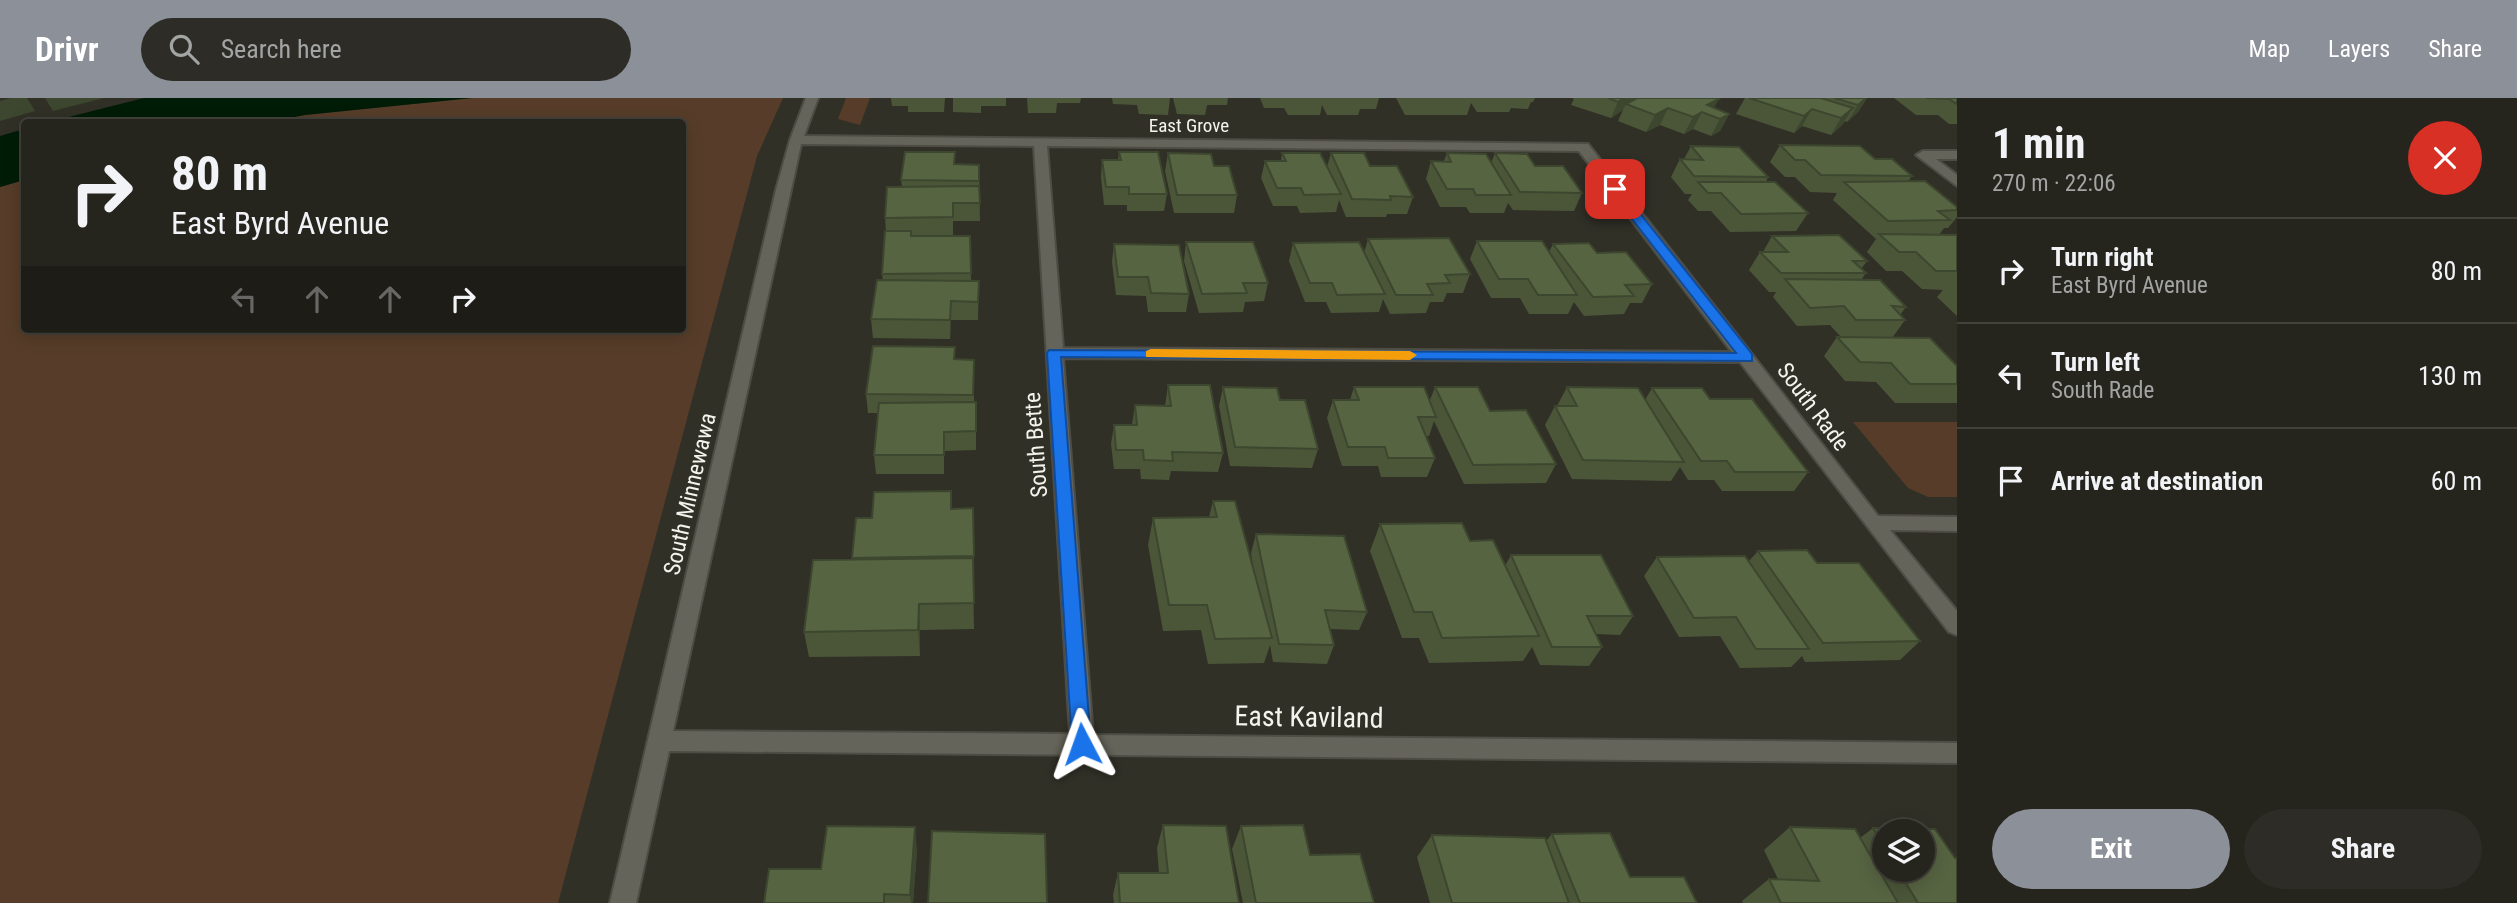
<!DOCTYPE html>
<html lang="en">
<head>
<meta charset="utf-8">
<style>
  :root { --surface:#25241d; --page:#2d2c26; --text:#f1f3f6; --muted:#a3a4a4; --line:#42413b; --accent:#8c9099 }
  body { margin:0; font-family:"Roboto Condensed",sans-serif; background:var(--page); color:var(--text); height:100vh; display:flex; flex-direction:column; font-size:26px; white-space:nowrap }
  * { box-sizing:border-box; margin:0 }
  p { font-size:23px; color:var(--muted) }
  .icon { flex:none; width:38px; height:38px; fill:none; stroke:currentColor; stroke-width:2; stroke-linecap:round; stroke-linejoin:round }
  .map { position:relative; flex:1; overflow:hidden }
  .sheet { display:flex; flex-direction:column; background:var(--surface); width:560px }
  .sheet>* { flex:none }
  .guide { position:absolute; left:21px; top:21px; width:665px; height:214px; border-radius:7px; box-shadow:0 4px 18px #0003,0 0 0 2px var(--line); background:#25241d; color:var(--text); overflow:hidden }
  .tools { position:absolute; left:1872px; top:721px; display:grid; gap:14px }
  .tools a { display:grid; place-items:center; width:63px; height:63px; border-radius:50%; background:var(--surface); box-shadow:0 4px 18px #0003,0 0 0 2px var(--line); font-size:35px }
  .pin { position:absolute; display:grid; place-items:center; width:60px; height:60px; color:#fff; margin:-30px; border-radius:14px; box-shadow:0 4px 10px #0006 }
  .me { position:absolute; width:77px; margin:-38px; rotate:356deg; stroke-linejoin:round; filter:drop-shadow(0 0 5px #0008) }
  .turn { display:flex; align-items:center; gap:24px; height:147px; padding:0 35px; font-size:32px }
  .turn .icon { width:91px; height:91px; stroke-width:2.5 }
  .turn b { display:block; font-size:49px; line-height:60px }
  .lanes { display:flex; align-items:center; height:66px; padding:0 35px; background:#0003; justify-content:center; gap:35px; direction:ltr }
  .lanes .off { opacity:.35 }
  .round { display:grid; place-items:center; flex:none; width:74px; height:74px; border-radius:37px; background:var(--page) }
  .overview { display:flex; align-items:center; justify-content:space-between; height:119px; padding:0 35px }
  h1 { font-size:42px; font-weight:700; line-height:52px }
  .primary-button { display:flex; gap:14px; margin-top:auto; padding:14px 35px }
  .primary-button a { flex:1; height:80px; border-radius:42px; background:var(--accent); color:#fff; font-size:28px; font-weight:700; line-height:80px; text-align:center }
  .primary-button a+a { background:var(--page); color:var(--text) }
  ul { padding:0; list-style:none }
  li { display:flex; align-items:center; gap:21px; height:105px; padding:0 35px; border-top:2px solid var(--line) }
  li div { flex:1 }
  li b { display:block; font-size:26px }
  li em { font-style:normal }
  header { display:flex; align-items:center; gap:42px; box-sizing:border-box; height:98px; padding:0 35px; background:var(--accent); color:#fff }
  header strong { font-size:33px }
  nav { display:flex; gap:38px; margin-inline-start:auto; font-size:24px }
  .search { width:490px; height:63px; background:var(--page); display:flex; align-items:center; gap:18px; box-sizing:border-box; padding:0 24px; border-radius:38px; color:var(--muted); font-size:26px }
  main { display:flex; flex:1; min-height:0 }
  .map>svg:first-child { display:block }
  .green { fill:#573d29 }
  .water { fill:#011c06 }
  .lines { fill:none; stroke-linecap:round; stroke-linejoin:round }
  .minor-casing { stroke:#4e4d45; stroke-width:4 }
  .minor { fill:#65645a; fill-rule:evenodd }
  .wall { fill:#4b5639; fill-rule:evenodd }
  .shaded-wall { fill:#3d462e }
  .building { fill:#576442; stroke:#3d462e; stroke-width:2 }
  .route { fill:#1a73e8; stroke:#114b97; stroke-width:2 }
  .slow { fill:#f59e0b }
  .labels { text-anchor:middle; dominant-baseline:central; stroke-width:7; stroke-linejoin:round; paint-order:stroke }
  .far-street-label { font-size:19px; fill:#f4f4ee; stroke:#313027 }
  .street-label { font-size:23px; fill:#f4f4ee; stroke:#313027 }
  .near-street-label { font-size:28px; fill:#f4f4ee; stroke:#313027 }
</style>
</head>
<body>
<header>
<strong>Drivr</strong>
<div class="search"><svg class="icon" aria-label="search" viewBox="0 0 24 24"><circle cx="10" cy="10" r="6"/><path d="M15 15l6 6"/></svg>Search here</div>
<nav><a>Map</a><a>Layers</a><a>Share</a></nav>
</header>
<main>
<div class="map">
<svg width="1957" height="805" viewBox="0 0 1957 805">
  <rect width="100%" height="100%" fill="#313027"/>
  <!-- green -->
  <path class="green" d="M472 0H783L757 58 558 805H0V89L24 82V231H682V24H268L305 17Z
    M846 0H870L860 27 838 21Z
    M1853 324H1957V399H1928L1908 390Z"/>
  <!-- water -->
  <path class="water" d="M144 0H472L305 17 268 24H49Z
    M24 31V82L0 89V38Z"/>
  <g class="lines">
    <!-- minor casing -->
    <g class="minor-casing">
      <path id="minor" d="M806 0H818L804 38 1588 46 1878 418 1957 419V433L1890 432 1957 513V537L1949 534 1740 264 1063 260 1093 637 1957 645V665L669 653 636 805H610L776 92 790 42ZM801 46 1034 48 1070 636 673 633ZM1047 48 1579 53 1732 254 1063 250Z
        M1957 53V61H1936L1957 77V88L1916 57 1923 53Z"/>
    </g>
    <!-- minor -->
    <use href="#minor" class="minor"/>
  </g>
  <!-- wall -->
  <path class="wall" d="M891 0H945L944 14H908V8H892Z
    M953 0H1006V8H981V15L953 14Z
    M1027 0H1081L1080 5H1057L1056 15H1028Z
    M1112 0H1170L1168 17 1139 16 1137 7 1113 6Z
    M1173 0H1228L1227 7H1207L1205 17 1177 16Z
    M1260 0H1379L1376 11H1360L1358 17H1327L1322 7 1320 17H1288L1284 10H1264Z
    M1396 0H1535L1533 4H1531L1528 11 1511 10 1509 14H1477L1471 5 1467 17H1405Z
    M1572 0H1717L1714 10 1729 16 1720 33 1711 38 1693 31 1684 36 1660 27 1646 34 1618 23 1623 12 1611 20 1571 7 1574 1Z
    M1745 0H1867L1858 14 1847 24 1845 23 1842 27 1831 37 1802 28 1794 35 1736 16Z
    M1894 0H1957V26H1949L1938 17H1916Z
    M1780 47 1875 61 1912 78 1908 83 1957 109V119L1948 130H1944L1939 137H1957V218L1937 199 1943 192 1922 191 1902 173H1886L1867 154 1876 141 1833 102 1837 95 1810 94 1795 79H1785L1770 64Z
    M1691 48 1768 79 1766 84 1808 115 1796 133 1730 134 1711 113H1698L1688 102 1692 96H1685L1671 79 1680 61H1684Z
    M1119 54 1167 96 1164 113H1127V107H1104L1101 79 1102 62H1118Z
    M1168 55 1214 68 1237 97 1234 115H1174L1165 73Z
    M1282 55 1327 69 1331 55 1370 68 1413 99 1407 116H1387L1386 119H1346L1339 102 1336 114 1300 115 1297 108H1273L1261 80 1265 63H1281Z
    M1447 55 1491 65 1495 55 1535 68 1582 95 1574 113 1513 112 1508 105 1504 115H1470L1466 109H1440L1426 81 1431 63H1444Z
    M955 66 979 67 980 123H953V137H912V138H970L971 183H979L978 222H951L950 241 873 240 871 221 883 182 882 176 886 133 885 120 902 88 901 82Z
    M1772 138 1867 163 1861 171 1866 175 1861 182 1906 209 1900 217 1905 222 1892 240 1957 268V305H1895L1876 284 1845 283 1824 258 1837 239H1841L1830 227 1797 228 1773 199 1776 194H1769L1749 172 1760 154H1763Z
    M1368 141 1470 176 1463 195H1447L1443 204H1430L1426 215 1390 216 1383 201 1379 214 1331 215 1326 204H1305L1289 163 1293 145 1364 155Z
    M1477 143 1549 154 1553 146 1597 155 1652 186 1642 205H1630L1624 216 1584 218 1574 204 1568 216H1529L1520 200H1491L1470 161Z
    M1186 144 1268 185 1264 203 1245 204 1243 214 1199 215 1184 163Z
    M1114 146 1189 196 1186 214H1148L1146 198 1116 197 1112 164Z
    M955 249V261L974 262V304H976V352L944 353V376H876L874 357 878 315H868L866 296Z
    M1168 287 1223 355 1218 374 1171 373 1169 382 1141 381 1140 371H1114L1111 346 1114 327H1132L1135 307 1165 308Z
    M1223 289 1280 302 1318 351 1312 370 1230 368 1219 308Z
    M1354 289 1430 302 1435 289 1490 313 1556 366 1546 385 1464 386 1434 323 1429 338H1426L1435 360 1427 379H1381L1378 368H1342L1327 320 1333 302H1350Z
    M1567 289 1645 302 1652 290 1710 301 1808 374 1794 393H1722L1714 382H1688L1680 369 1671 383 1572 381 1545 327 1555 308H1557Z
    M951 393V411L974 458V477H973L974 531 920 532V558L809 559 804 534 852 462V460L872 420Z
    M1213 403 1254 474 1251 455 1256 436 1367 514 1359 532 1330 531 1334 547 1327 566 1273 564 1270 547 1264 565 1208 566 1201 532 1163 533 1148 447 1153 420 1209 419Z
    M1380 426 1470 443 1505 468 1511 457 1633 518 1620 537 1596 536 1602 549 1589 568 1540 567 1532 549 1523 563 1429 565 1419 540H1402L1370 453Z
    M1758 453 1817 465 1920 543 1900 562 1805 564 1802 558 1791 569 1740 570 1720 538 1679 539 1644 478 1657 459 1749 463Z
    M1163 727 1239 805H1114L1113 797 1118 775H1159L1157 750Z
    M1241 728 1310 757 1374 805H1243L1232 751Z
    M1790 729 1855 731 1860 740 1873 730 1935 731 1955 760H1957V805H1743L1742 803 1769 781H1778L1764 752ZM1885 733H1923V772H1885Z
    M1552 736 1630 779 1697 805H1430L1417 759 1432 737 1546 743Z
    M917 752 913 805H764L821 771Z"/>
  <!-- shaded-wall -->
  <path class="shaded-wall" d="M10 0H27L35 13 0 23V3Z
    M45 0H104L53 13Z
    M1623 0H1641L1626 6 1623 12 1611 20 1618 4Z
    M1866 0H1867L1858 14 1847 24 1858 7Z
    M1719 1 1710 17 1707 7Z
    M1668 10 1660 27 1646 34 1655 17Z
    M1853 10 1842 27 1831 37 1841 20Z
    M1812 11 1802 28 1794 35 1804 18Z
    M1702 14 1693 31 1684 36 1693 19Z
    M1729 16 1720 33 1711 38 1720 21Z
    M951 203V222L950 241V222Z
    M919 506 920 532V558L918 532Z
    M915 729 917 752 913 805H911L910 797Z"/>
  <!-- building -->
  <path class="building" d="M1608 0H1623L1618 4Z
    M1637 0H1717L1719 1 1707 7 1729 16 1720 21 1702 14 1693 19 1668 10 1655 17 1626 6Z
    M1749 0H1821L1853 10 1841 20 1812 11 1804 18Z
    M1834 0H1866L1858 7Z
    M1926 0H1957V6L1949 1Z
    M1780 47 1860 48 1875 61H1892L1912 78 1821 77 1805 62H1795Z
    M1691 48 1739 49 1768 79 1694 78 1680 61 1703 62Z
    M905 54H955L954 66 979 67V83L901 82Z
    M1119 54H1158L1167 96H1129V89H1106L1102 62H1121Z
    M1168 55 1211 56 1214 68H1229L1237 97H1177Z
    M1282 55H1320L1341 96 1304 97 1301 90H1277L1265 63H1286Z
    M1331 55H1364L1370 68H1397L1413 99 1390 98 1391 102 1352 101Z
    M1447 55 1486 56 1511 97H1476L1473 91H1447L1431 63 1451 64Z
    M1495 55 1527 56 1535 68H1563L1582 95 1520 94Z
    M1925 83 1957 109V112L1938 113 1950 122 1888 123 1844 84Z
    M1698 84H1775L1808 115 1741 116 1721 95H1708Z
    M979 88 980 105H953V119L885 120 887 89Z
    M885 133H911V138H970L971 175 882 176Z
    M1879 136 1957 137V173H1936L1916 154H1899Z
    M1839 137 1867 163H1853L1866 175H1781L1760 154H1788L1772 138Z
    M1449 140 1470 176 1445 177 1450 185 1427 186 1433 197H1396L1368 141Z
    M1477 143H1542L1577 197H1538L1528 181H1499Z
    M1186 144H1253L1268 185H1243L1247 195 1202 196Z
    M1359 144 1385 196 1337 197 1332 185H1310L1293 145Z
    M1589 145 1597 155 1626 154 1652 186 1625 187 1634 198 1593 199 1553 146Z
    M1114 146 1179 147 1189 196 1151 195 1148 179H1118Z
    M1785 181 1880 182 1906 209 1892 208 1905 222H1856L1844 208 1810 210Z
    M877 182 979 183 978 204 951 203 950 222 871 221Z
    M1837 239 1930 240 1957 268V286H1910L1891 265 1860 264Z
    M873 248 955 249 954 261 974 262 973 297 866 296Z
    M1168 287H1210L1223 355 1172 354 1173 363 1144 362 1143 352H1116L1114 327H1137L1135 307 1171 308Z
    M1223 289 1277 290 1280 302H1305L1318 351 1235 349Z
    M1354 289H1424L1436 319H1418L1435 360H1388L1385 349H1348L1333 302H1359Z
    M1435 289H1478L1490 313 1526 312 1556 366 1473 367Z
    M1567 289 1638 290 1684 364 1583 362 1555 308H1577Z
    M1652 290H1702L1710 301H1752L1808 374H1735L1727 363H1701Z
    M976 304V333L944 334V357H874L879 305Z
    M951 393V411L973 410 974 458 852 460 856 420H872L874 394Z
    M1213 403H1235L1272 540 1215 541 1207 507H1169L1153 420 1217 419Z
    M1462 425 1470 443 1493 442 1539 538 1442 540 1432 514H1414L1380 426Z
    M1256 436 1344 438 1367 514 1325 512 1334 547 1279 546Z
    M1807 452 1817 465H1859L1920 543 1823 545 1758 453Z
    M1511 457H1601L1633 518H1587L1602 549H1552Z
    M1745 458 1809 551H1756L1736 519 1694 520 1657 459Z
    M973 460 974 505 919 506 918 532 804 534 813 462Z
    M1163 727 1226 728 1239 805H1120L1118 775H1168Z
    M1303 727 1310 757 1360 756 1374 805H1256L1241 728Z
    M827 728 915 729 910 797 884 796V805H764L769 771H821Z
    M1790 729 1855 731 1898 805H1781L1769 781 1819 783Z
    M1873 730 1935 731 1955 760H1957V805H1918L1898 772H1923V733H1885V750Z
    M932 733 1045 736 1047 805H928Z
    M1610 735 1630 779H1684L1697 805H1580L1552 736Z
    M1432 737 1545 740 1569 805H1452Z"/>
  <!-- route -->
  <path class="route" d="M1611 89H1619L1752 256V263L1061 259 1091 646 1089 652 1082 654 1075 652 1072 646 1047 255 1049 252 1736 255 1611 94Z"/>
  <!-- slow -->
  <path class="slow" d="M1151 251 1410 253 1417 257 1410 262 1146 259V253Z"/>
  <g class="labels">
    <!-- far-street labels -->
    <g class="far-street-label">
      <text x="1189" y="27">East Grove</text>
    </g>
    <!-- street labels -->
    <g class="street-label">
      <text transform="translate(1813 309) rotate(53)">South Rade</text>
      <text transform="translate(1036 347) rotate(-94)">South Bette</text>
      <text transform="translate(690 396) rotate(-77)">South Minnewawa</text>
    </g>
    <!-- near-street labels -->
    <g class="near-street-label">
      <text transform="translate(1309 619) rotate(1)">East Kaviland</text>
    </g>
  </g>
</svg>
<div class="tools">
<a><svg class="icon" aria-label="layers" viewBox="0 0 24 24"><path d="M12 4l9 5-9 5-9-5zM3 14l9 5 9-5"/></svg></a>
</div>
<div class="pin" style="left:1615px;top:91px;background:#d93025"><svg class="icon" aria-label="arrive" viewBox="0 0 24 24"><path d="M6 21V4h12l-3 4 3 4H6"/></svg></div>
<svg class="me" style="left:1082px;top:646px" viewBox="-20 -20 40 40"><path d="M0-17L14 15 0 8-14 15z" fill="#1a73e8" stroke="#fff" stroke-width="4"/></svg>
<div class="guide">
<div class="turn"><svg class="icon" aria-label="right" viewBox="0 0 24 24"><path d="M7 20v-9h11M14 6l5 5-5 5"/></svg><div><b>80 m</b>East Byrd Avenue</div></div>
<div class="lanes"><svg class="icon off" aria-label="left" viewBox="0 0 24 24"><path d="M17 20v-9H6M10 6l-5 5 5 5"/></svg><svg class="icon off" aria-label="ahead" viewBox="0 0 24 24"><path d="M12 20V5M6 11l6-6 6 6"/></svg><svg class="icon off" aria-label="ahead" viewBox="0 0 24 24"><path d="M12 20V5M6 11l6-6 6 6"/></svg><svg class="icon" aria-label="right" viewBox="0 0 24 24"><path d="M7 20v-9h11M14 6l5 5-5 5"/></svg></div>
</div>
</div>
<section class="sheet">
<div class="overview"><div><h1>1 min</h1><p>270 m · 22:06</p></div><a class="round" style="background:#d93025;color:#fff"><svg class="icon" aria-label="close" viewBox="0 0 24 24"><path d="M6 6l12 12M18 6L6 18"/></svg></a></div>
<ul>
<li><svg class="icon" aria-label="right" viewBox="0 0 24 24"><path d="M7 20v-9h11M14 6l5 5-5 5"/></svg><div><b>Turn right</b><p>East Byrd Avenue</p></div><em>80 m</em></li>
<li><svg class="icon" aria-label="left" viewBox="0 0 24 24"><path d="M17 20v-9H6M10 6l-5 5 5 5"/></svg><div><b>Turn left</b><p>South Rade</p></div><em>130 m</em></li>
<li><svg class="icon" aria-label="arrive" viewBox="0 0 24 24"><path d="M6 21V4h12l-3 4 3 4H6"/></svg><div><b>Arrive at destination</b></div><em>60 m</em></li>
</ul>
<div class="primary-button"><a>Exit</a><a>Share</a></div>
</section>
</main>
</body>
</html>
